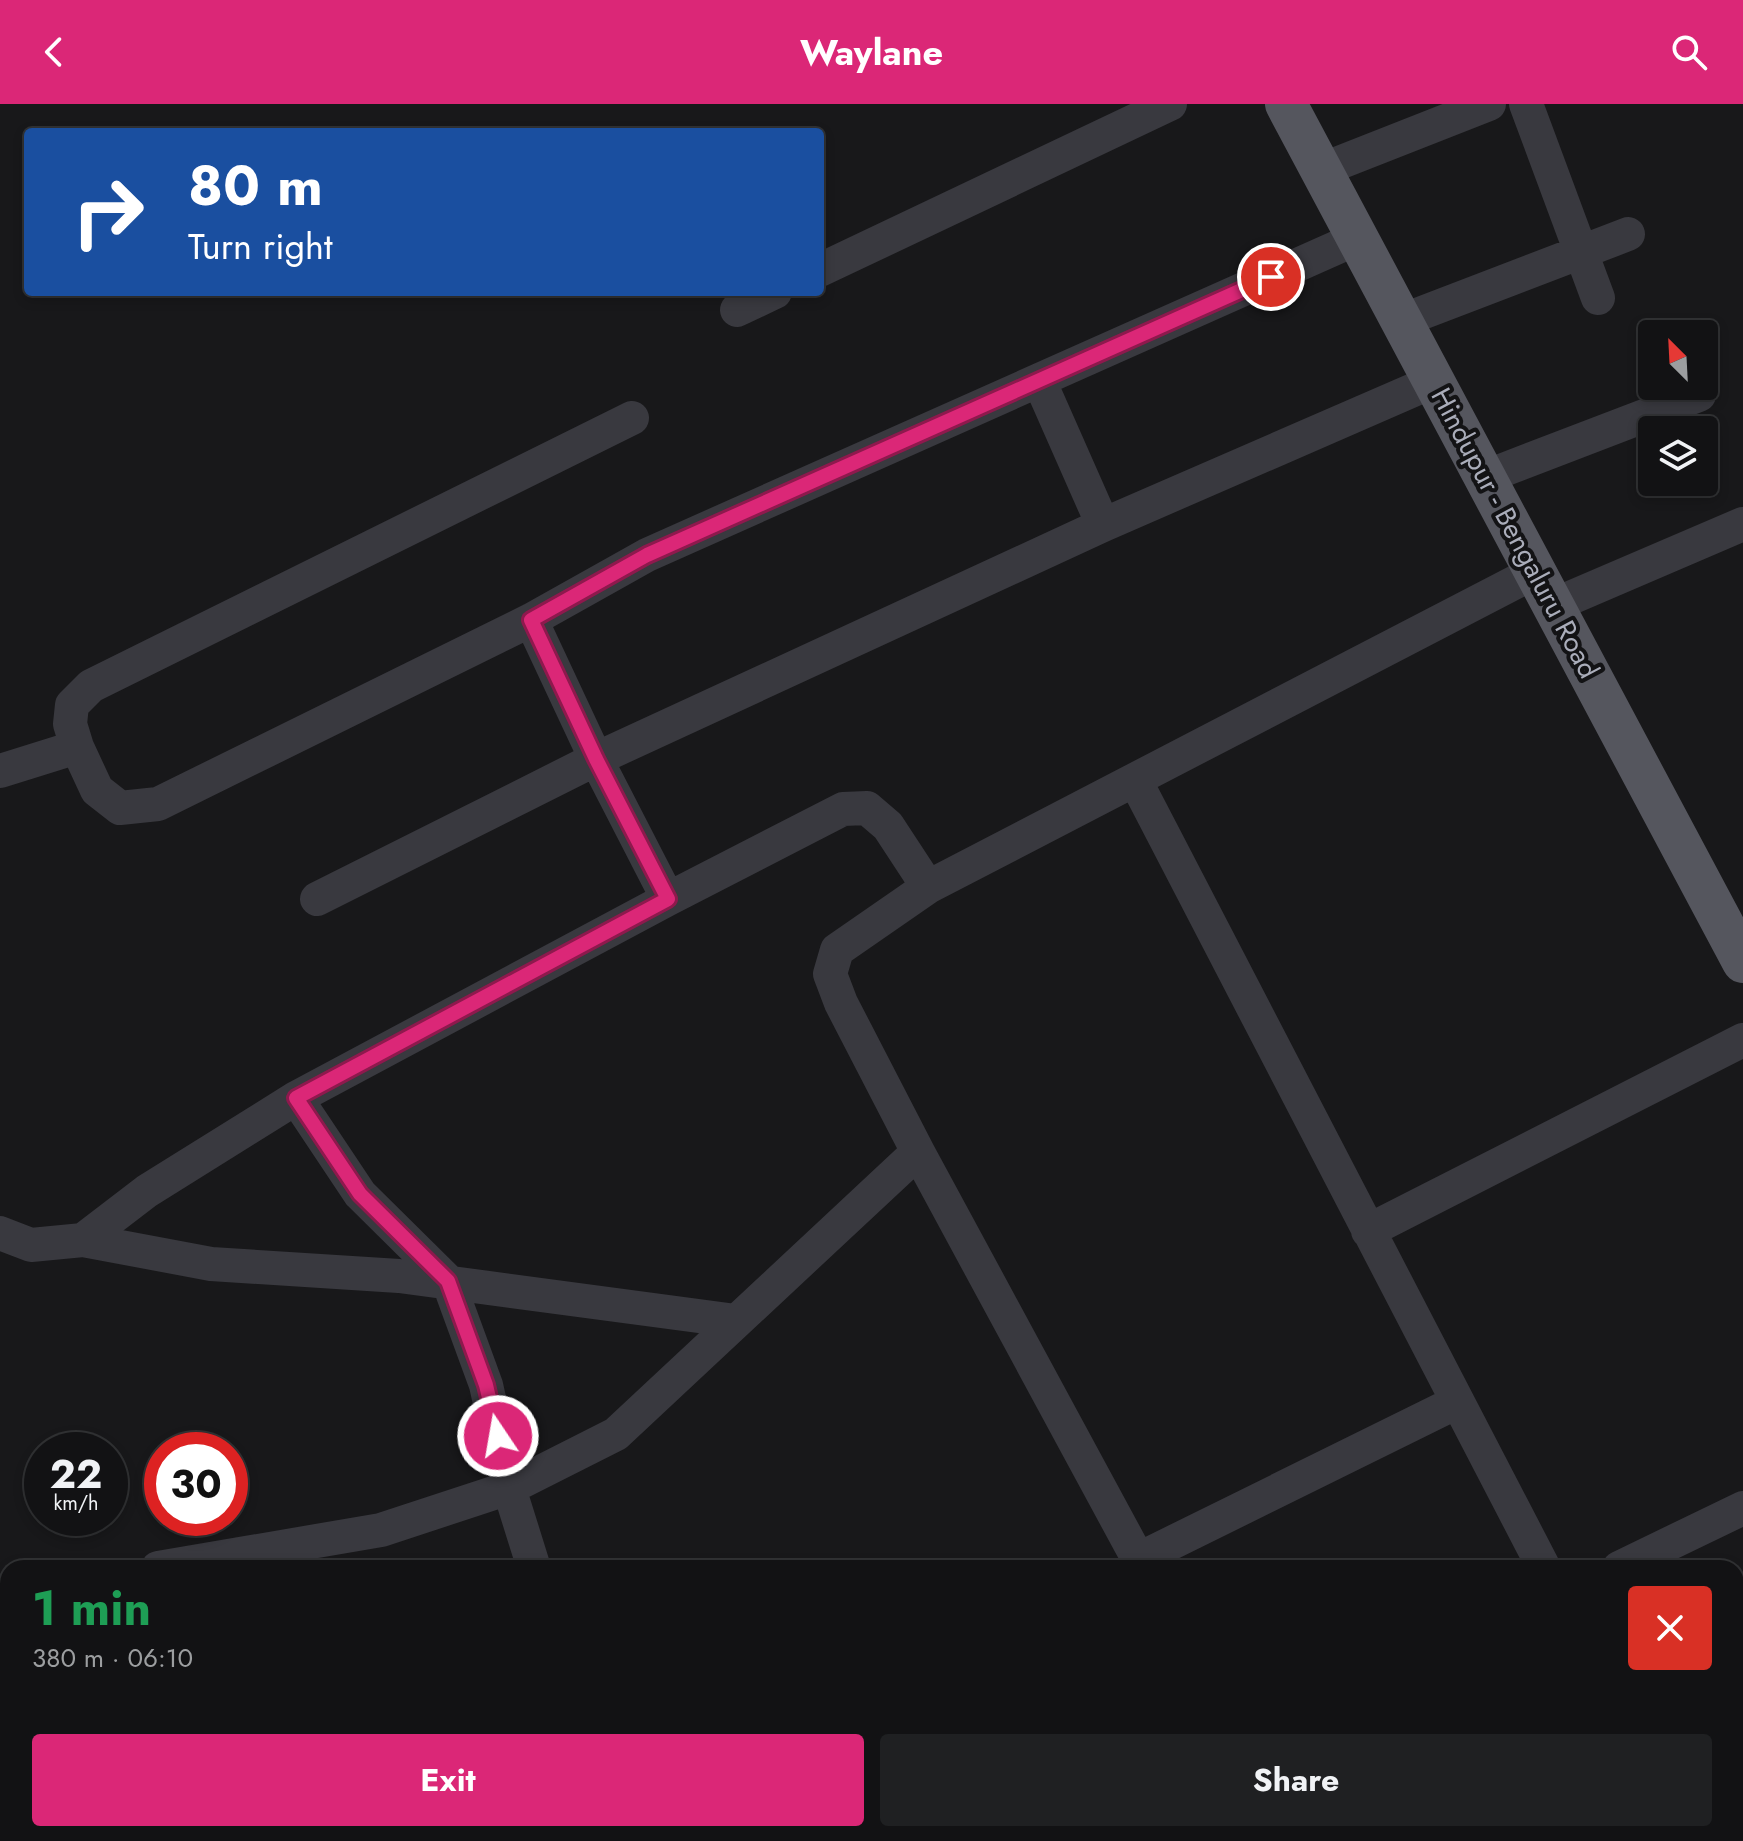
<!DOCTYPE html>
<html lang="en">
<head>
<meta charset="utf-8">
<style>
  :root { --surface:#121214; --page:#1f2022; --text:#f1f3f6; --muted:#9c9ea0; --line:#313234; --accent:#db2777 }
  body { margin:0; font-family:Jost,sans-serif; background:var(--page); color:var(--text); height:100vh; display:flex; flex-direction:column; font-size:30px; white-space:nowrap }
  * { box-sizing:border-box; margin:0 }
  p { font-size:26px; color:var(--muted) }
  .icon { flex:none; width:44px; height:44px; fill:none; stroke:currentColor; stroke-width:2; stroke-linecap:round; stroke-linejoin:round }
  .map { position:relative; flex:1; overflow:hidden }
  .side { position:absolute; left:0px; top:1456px; width:1744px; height:282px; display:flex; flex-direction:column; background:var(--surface); border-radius:24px 24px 0 0; box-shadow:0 4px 12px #0003,0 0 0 2px var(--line) }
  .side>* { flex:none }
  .top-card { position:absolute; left:24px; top:24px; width:800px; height:168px; border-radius:8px; box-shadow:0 4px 12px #0003,0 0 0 2px var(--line); background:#1a4fa0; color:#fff; overflow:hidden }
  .needle { width:52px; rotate:336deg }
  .fabs { position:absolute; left:1638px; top:216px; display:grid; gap:16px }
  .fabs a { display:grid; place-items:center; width:80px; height:80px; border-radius:8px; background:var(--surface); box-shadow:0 4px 12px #0003,0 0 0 2px var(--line); font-size:40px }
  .speed { position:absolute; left:24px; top:1328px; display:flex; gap:16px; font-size:40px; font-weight:700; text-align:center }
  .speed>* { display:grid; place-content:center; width:104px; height:104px; border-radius:50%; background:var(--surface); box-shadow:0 4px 12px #0003,0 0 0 2px var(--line); line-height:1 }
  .speed small { font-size:20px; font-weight:400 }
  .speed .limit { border:12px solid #d22; background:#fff; color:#111 }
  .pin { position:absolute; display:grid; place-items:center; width:68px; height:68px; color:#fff; margin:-34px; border:4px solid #fff; border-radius:50%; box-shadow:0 2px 8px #0007 }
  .me { position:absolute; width:88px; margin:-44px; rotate:348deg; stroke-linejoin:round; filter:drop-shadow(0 0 6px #0008) }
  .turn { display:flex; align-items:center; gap:28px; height:168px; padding:0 32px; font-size:36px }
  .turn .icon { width:104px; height:104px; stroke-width:2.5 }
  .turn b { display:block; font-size:56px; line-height:68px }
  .round { display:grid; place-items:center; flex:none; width:84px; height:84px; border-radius:8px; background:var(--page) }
  .headline { display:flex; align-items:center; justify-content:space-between; height:136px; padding:0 32px }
  h1 { font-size:48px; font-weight:700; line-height:60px; color:#1e9e55 }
  .action { display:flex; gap:16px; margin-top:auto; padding:16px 32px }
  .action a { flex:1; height:92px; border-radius:8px; background:var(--accent); color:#fff; font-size:32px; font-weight:700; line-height:92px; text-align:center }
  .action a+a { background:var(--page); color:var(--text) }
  header { display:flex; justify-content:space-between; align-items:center; height:104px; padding:0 32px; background:var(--accent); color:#fff; font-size:36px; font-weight:700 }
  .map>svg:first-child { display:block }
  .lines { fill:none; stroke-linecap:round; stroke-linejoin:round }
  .minor { stroke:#39393f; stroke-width:34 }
  .major { stroke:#55565e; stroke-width:42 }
  .route-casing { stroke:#8e194d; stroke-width:20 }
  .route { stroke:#db2777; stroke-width:14 }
  .labels { text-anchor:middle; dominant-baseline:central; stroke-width:8; stroke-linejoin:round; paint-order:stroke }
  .street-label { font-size:28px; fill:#aaadba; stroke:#131315 }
</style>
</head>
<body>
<header><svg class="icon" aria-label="back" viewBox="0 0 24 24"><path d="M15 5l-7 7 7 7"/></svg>Waylane<svg class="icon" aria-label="search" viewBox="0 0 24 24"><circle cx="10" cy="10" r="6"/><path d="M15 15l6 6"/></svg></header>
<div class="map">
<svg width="1743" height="1737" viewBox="0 0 1743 1737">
  <rect width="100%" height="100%" fill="#18181a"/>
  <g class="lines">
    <!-- minor -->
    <path class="minor" d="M1526 0 1598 194
      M1321 66 1489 0
      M820 166 1170 0
      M737 206 775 188
      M1401 217 1628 130
      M1039 276 1103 421
      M632 314 91 582 72 601 70 620 77 643 97 686 120 704 158 700 531 516 647 451 1358 134
      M1485 373 1699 291
      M1554 501 1743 420
      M531 516 596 655 668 795
      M0 667 77 643
      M1135 676 1544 1464
      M317 795 596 655 1103 421 1434 277
      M296 994 360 1090 448 1177 486 1281 509 1384 534 1464
      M918 1048 1143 1464
      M1368 1127 1743 936
      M0 1129 31 1141 83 1136 147 1087 296 994 668 795 843 705 867 704 888 722 928 783
      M83 1136 211 1160 399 1172 736 1217
      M1139 1455 1457 1298
      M158 1464 381 1426 509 1384 616 1330 918 1048 841 899 830 870 837 846 928 783 1535 468
      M1619 1464 1743 1404
      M0 1547 8 1543
      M0 1702 8 1701
      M615 1730 617 1737
      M1268 1730 1271 1737
      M111 1737 131 1730"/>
    <!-- major -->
    <path class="major" d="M1286 0 1743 858"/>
  </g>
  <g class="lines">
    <!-- route casing -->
    <g class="route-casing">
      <path id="route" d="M498 1332 486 1281 448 1177 360 1090 296 994 668 795 596 655 531 516 647 451 1271 173"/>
    </g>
    <!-- route -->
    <use href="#route" class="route"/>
  </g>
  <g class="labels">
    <!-- street labels -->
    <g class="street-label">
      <text transform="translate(1515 429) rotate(62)">Hindupur - Bengaluru Road</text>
    </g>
  </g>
</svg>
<div class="fabs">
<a><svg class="needle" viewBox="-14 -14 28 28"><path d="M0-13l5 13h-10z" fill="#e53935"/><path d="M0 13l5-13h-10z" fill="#9c9ea0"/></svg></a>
<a><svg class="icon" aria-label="layers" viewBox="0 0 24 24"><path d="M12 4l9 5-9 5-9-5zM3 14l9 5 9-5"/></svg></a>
</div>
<div class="speed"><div>22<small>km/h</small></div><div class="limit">30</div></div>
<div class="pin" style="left:1271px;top:173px;background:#d93025"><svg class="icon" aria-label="arrive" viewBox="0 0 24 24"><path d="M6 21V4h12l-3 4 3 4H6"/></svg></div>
<svg class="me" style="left:498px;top:1332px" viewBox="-20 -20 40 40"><circle r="17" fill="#db2777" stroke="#fff" stroke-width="3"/><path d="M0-11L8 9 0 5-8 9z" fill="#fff"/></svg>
<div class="top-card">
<div class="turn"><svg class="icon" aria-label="right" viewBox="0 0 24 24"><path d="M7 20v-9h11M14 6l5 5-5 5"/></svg><div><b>80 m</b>Turn right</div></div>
</div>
<section class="side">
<div class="headline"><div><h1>1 min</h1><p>380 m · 06:10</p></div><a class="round" style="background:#d93025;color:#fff"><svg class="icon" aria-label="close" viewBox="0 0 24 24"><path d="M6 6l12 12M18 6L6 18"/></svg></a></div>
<div class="action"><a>Exit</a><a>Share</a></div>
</section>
</div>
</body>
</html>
